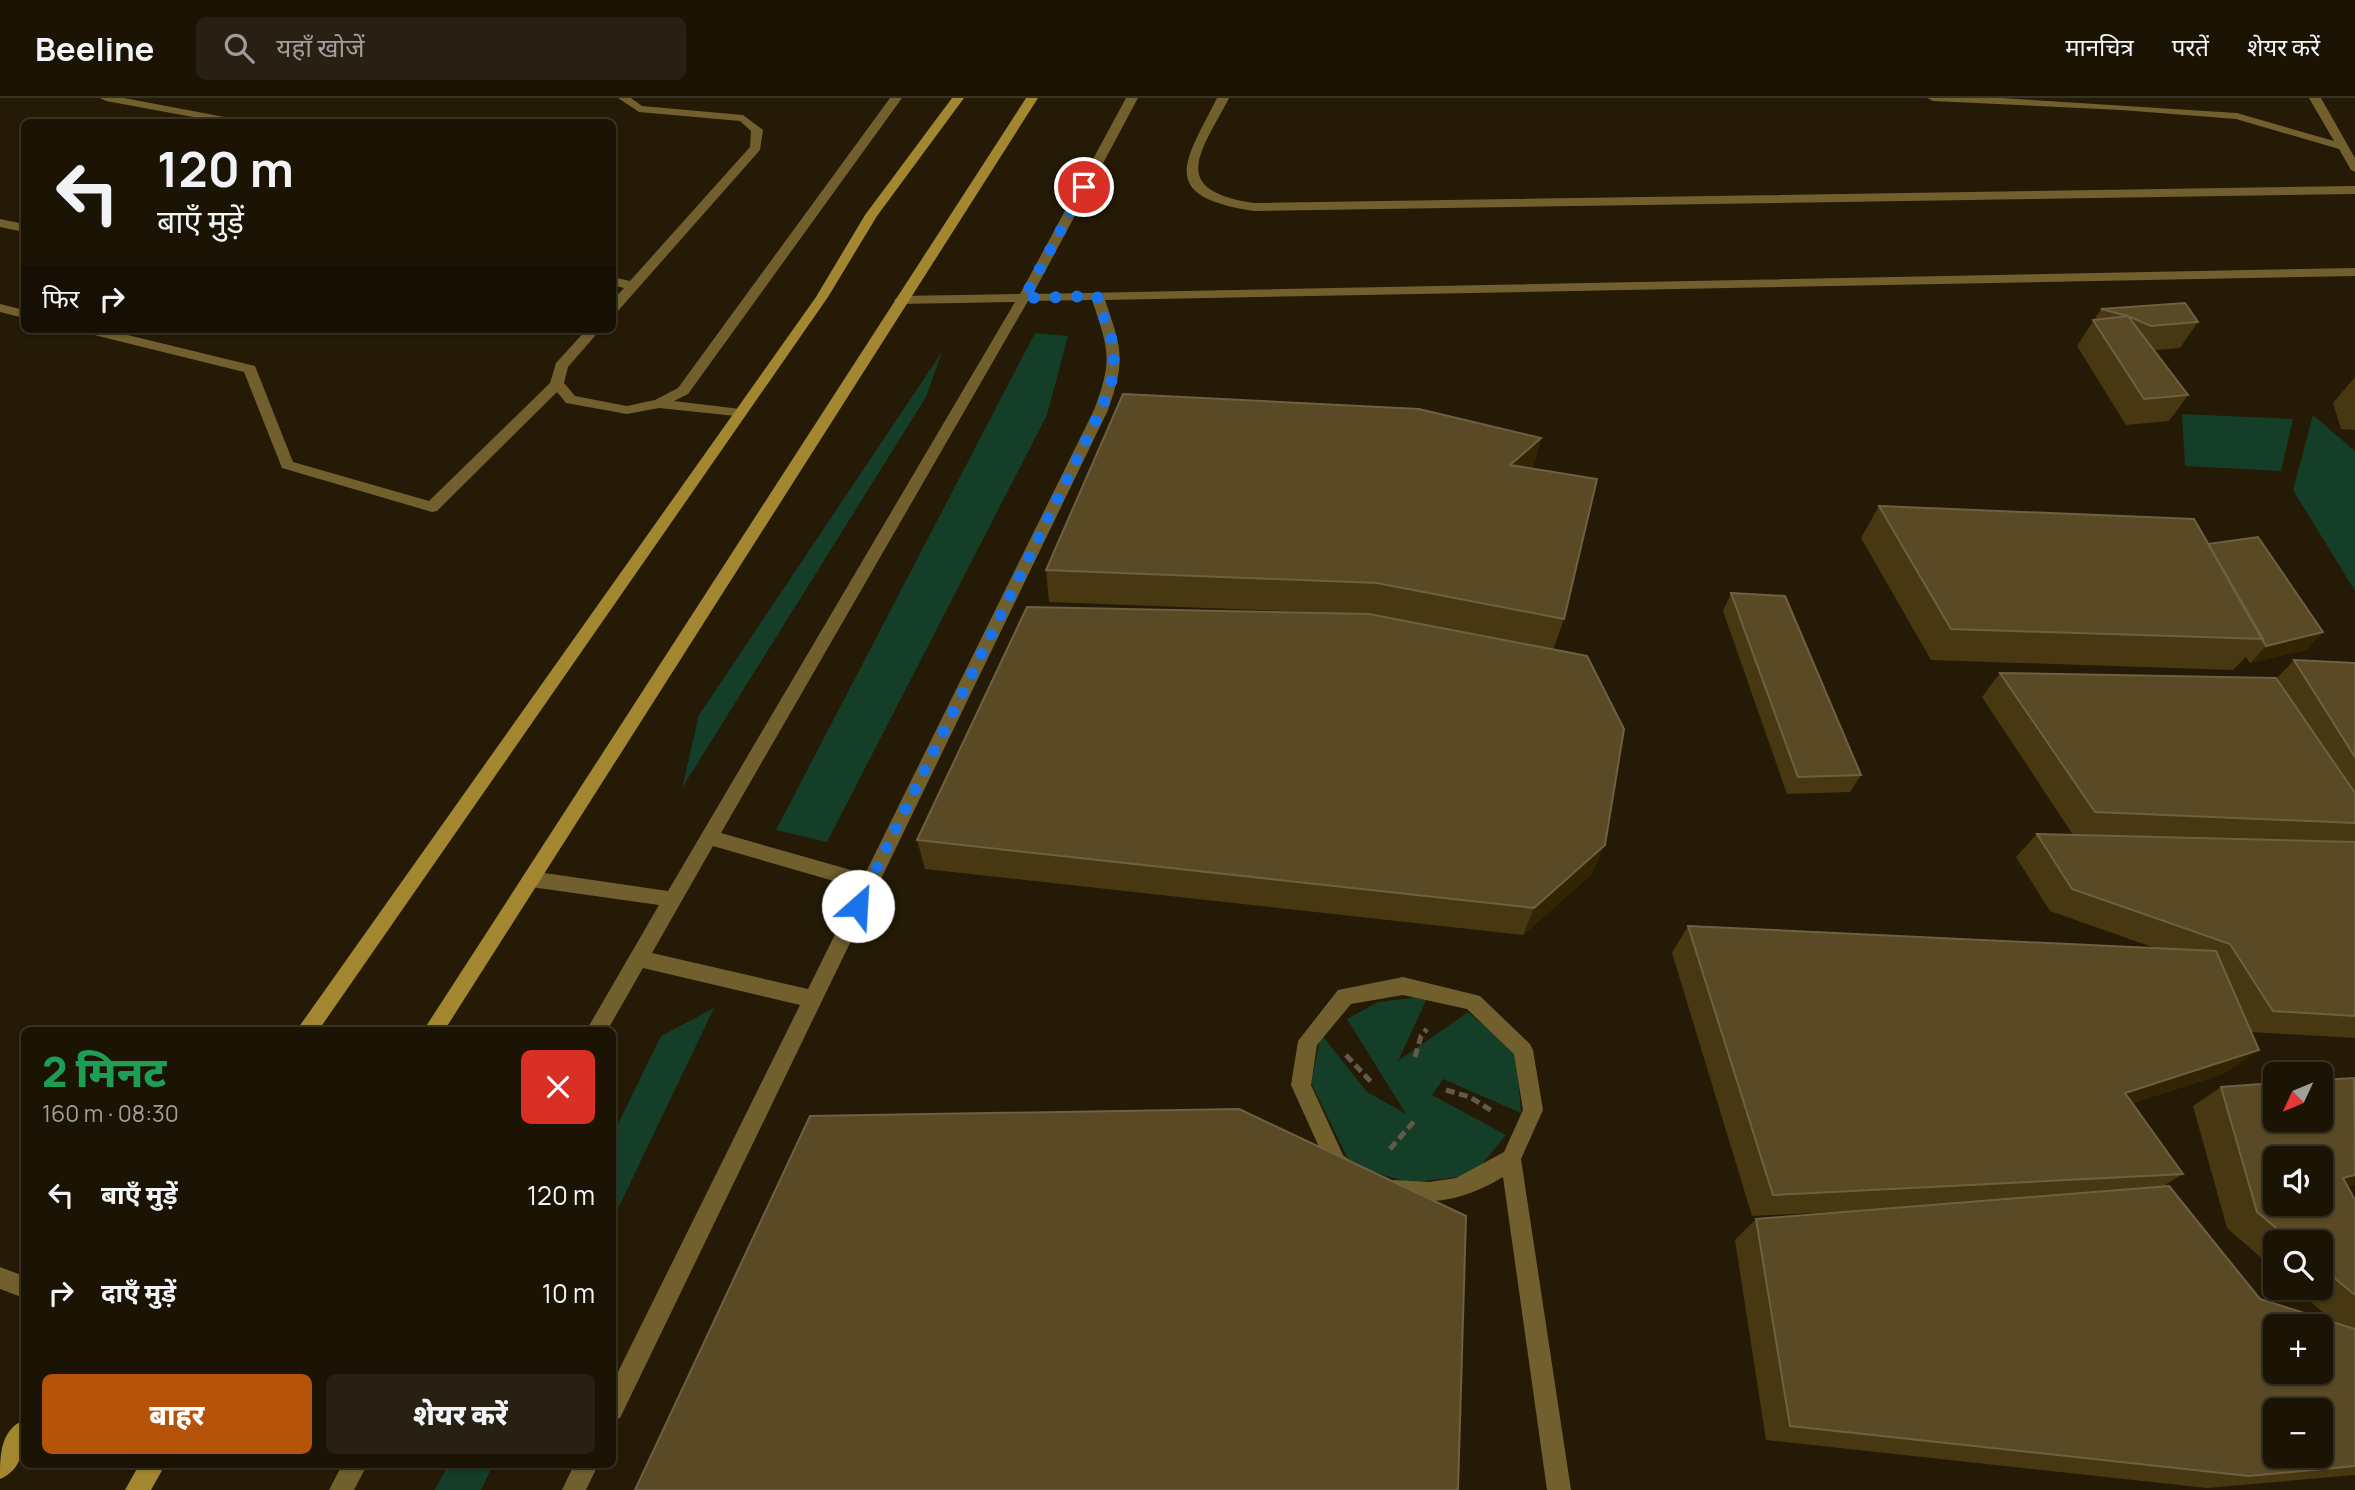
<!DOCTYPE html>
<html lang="hi">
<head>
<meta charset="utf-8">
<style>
  :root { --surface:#1b1404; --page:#282113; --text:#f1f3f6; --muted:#a09e9a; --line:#393326; --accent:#b45309 }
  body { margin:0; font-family:Manrope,"Noto Sans Devanagari",sans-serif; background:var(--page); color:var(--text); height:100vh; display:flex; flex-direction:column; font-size:26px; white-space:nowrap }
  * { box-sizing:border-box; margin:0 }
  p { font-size:23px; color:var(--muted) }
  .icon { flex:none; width:38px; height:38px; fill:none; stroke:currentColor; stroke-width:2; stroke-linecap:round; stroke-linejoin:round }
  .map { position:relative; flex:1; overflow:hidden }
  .drawer { position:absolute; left:21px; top:929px; width:595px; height:441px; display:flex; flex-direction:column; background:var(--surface); border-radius:10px; box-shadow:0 2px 5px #0004,0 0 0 2px var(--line) }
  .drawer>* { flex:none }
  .top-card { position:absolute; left:21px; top:21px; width:595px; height:214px; border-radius:10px; box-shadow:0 2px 5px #0004,0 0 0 2px var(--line); background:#1b1404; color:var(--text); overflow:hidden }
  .needle { width:46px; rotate:226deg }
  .buttons { position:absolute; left:2263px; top:964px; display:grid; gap:14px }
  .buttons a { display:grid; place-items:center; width:70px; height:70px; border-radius:10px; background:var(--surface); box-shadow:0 2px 5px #0004,0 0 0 2px var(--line); font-size:35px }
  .pin { position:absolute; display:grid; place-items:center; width:60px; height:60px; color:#fff; margin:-30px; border:4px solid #fff; border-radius:50%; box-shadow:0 2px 7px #0007 }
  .me { position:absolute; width:77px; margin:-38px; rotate:26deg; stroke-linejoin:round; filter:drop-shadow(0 0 5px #0008) }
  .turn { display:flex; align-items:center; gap:24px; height:147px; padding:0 21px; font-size:32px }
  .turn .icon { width:91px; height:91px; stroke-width:2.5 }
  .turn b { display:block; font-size:49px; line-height:60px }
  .then { display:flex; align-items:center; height:66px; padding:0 21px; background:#0003; gap:14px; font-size:26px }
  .round { display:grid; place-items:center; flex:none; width:74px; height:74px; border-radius:10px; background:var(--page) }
  .headline { display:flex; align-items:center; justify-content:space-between; height:119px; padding:0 21px }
  h1 { font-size:42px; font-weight:800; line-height:52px; color:#1e9e55 }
  .cta { display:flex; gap:14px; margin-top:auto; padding:14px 21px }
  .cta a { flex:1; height:80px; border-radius:10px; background:var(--accent); color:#fff; font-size:28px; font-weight:800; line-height:80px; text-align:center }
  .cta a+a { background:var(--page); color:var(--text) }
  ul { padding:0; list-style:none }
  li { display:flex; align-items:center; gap:21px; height:98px; padding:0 21px }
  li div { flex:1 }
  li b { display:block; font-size:26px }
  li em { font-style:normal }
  header { display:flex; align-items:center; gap:42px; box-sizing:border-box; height:98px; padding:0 35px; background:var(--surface); border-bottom:2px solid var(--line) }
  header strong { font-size:33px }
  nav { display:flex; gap:38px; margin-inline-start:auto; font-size:24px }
  .search { width:490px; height:63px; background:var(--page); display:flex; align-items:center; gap:18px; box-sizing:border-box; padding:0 24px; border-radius:10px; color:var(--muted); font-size:26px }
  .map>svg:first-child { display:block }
  .green { fill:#143e28 }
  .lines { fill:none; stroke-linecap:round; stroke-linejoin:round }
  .path { stroke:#625946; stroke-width:5; stroke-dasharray:9 4.5; stroke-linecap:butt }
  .lane { fill:#715f2e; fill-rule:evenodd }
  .street { fill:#715f2e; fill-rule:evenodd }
  .secondary { fill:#a38630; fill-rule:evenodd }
  .wall { fill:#483811 }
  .shaded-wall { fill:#332504 }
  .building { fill:#594a25; stroke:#6e6040; stroke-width:2; fill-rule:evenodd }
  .route { stroke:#1a73e8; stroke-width:12; stroke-dasharray:0 21.6 }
</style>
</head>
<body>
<header>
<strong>Beeline</strong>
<div class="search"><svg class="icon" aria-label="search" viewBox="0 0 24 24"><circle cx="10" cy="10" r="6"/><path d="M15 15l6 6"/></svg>यहाँ खोजें</div>
<nav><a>मानचित्र</a><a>परतें</a><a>शेयर करें</a></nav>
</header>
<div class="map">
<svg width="2355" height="1392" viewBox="0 0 2355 1392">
  <rect width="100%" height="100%" fill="#241a05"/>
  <!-- green -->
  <path class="green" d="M1035 235 1068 238 1047 317 827 744 776 732Z
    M942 254 926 299 682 690 699 617Z
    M2182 316 2293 321 2281 373 2185 368Z
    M2313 317 2355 353V493L2293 392Z
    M1428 898 1398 963 1468 914 1516 955 1521 1015 1443 981 1432 997 1506 1037 1473 1077 1410 1085 1351 1067 1311 985 1321 936 1367 994 1406 1016 1347 921 1378 904Z
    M714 910 613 1121V1036L661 938Z
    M448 1367H493L481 1392H435Z"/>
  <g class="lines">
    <!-- path -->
    <path class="path" d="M1346 957 1373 986
      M1415 959 1421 938 1427 931
      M1446 992 1470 999 1492 1013
      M1390 1051 1416 1021"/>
    <!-- lane -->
    <path class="lane" d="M100 0H124L235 21 241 24H220L106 3Z
      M618 0H631L642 8 743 17 763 32 760 52 617 214 612 215V203L624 190 612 187V179L630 183 750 49 751 33 740 23 639 14Z
      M890 0H902L688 296 674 303 740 311 745 313V319L659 310 627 316 566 305 557 294 437 413 432 414 282 370 244 274 82 234 80 231H103L255 268 293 364 429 403 550 285 556 265 587 231H601L568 269 564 285 575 298 627 308 655 302 678 290Z
      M0 121 24 126V134L0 129Z
      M0 206 24 212V220L0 214Z"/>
    <!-- street -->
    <path class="street" d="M1126 0H1138L1033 196 2355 170V178L1105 202C1122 252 1126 261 1108 312L620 1320 612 1323V1286L800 907 643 870 607 933H586L659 807 531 789 525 786 522 781 525 776 531 773 668 793 1015 204 900 206 894 202 900 198 1020 196ZM1092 202C1109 253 1113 261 1094 312L865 776 721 735 1028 203ZM713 748 858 790 808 891 652 855Z
      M1217 0H1229C1202 53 1166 92 1254 105L2355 88V96L1254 113C1156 98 1185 64 1217 0Z
      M1927 0H2002L2237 15 2334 43 2309 0H2321L2355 60V74L2351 72 2339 51 2236 21 2121 12 1933 3Z
      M1403 879 1480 898 1530 946 1533 952 1543 1012 1521 1061 1571 1392H1547L1503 1079C1467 1101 1436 1107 1394 1102L1387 1099 1383 1092 1387 1085 1394 1082 1429 1084 1456 1080 1504 1054 1523 1012 1514 956 1467 911 1403 897 1351 906 1317 947 1311 987 1343 1057 1353 1065 1356 1072 1353 1079 1346 1082 1329 1071 1291 987 1298 943 1338 892Z
      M0 1169 24 1178V1200L0 1191Z
      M342 1367H367L354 1392H329Z
      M574 1367H598L586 1392H562Z"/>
    <!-- secondary -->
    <path class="secondary" d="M952 0H964L877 118 828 199 318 933H296L816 199 865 117Z
      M1026 0H1038L444 933H423Z
      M24 1322C26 1344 24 1371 0 1381 0 1358 0 1332 24 1322Z
      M139 1367H165L151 1392H125Z"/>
  </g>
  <!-- wall -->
  <path class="wall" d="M2101 211 2198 224 2180 250 2154 252 2188 297 2169 323 2126 327 2077 248Z
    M2355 279V332L2341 331 2333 305Z
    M1541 340 1533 370 1564 521 1553 552 1592 776 1523 837 925 771 917 742 1338 515 1049 504 1046 472Z
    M1879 408 2208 446 2323 534 2305 552 2250 565 2246 559 2233 572 1931 562 1861 440Z
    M1731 495 1861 677 1850 694 1787 696 1723 513Z
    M2294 562 2355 565V940L2251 934 2259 952 2223 976 2133 1005 2183 1076 2162 1089 2260 1201 2334 1224 2295 1190H2320V1144H2275V1172L2227 1130 2193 1008 2221 989 2355 982V1087L2348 1088 2355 1102V1377L2207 1390 1766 1342 1735 1142 1756 1121 1874 1112 1752 1118 1672 855 1688 828 2155 850 2050 813 2016 759 2037 736 2073 737 1982 599 2000 575 2277 580Z"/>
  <!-- shaded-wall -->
  <path class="shaded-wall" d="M1541 340 1532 373 1510 367Z
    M2323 534 2305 552 2250 565 2266 548Z
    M1605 747 1592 776 1523 837 1534 810Z
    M2259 952 2223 976 2093 1018 2125 995Z
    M2355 1077V1087L2320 1094 2343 1080Z"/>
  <!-- building -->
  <path class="building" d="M2185 205 2198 224 2151 228 2128 218 2188 297 2144 301 2093 222 2128 218 2101 211Z
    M1123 296 1419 311 1541 340 1510 367 1597 381 1564 521 1377 485 1046 472Z
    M1879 408 2194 421 2263 541 1951 531Z
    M2258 439 2323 534 2266 548 2208 446Z
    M1731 495 1785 498 1861 677 1798 679Z
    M1027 509 1369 516 1587 558 1624 631 1605 747 1534 810 917 742Z
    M2294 562 2355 565V659Z
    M2000 575 2276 580 2355 695V725L2095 714Z
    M2037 736 2355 744V918L2273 913 2230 846 2072 791Z
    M1688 828 2216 853 2259 952 2125 995 2183 1076 1773 1097Z
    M2354 980 2355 1077 2343 1080 2355 1102V1197L2320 1168V1144H2293L2257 1114 2221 989 2275 985V1022H2320V982ZM2275 1060H2320V1106H2275Z
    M1239 1011 1466 1118 1458 1392H635L810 1018Z
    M2169 1088 2260 1201 2355 1231V1368L2249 1378 1790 1328 1756 1121ZM2275 1228H2320V1274H2275ZM2275 1312H2320V1358H2275Z"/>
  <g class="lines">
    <!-- route -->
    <path class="route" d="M858 808 1101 312 1114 276 1113 246 1097 198 1024 200 1084 89"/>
  </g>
</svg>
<div class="buttons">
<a><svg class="needle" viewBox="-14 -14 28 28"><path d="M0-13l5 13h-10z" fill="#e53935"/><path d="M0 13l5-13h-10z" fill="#a09e9a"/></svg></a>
<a><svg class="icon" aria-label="sound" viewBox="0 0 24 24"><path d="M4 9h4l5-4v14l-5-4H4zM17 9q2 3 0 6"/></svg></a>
<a><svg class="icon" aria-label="search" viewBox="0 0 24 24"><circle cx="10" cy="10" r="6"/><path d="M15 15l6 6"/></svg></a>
<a>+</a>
<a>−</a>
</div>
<div class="pin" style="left:1084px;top:89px;background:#d93025"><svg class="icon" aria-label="arrive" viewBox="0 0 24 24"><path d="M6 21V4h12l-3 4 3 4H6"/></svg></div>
<svg class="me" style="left:858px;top:808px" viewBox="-20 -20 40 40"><circle r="19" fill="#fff"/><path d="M0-13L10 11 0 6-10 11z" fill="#1a73e8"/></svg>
<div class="top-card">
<div class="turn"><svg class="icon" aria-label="left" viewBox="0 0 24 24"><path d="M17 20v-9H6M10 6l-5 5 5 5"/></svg><div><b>120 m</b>बाएँ मुड़ें</div></div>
<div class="then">फिर<svg class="icon" aria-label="right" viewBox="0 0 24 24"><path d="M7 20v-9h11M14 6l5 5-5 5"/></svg></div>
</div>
<section class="drawer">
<div class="headline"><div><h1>2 मिनट</h1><p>160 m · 08:30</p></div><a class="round" style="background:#d93025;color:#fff"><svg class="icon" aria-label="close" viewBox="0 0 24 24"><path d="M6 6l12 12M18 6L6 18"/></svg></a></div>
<ul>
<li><svg class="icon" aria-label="left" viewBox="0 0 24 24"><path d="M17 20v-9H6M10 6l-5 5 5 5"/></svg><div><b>बाएँ मुड़ें</b></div><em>120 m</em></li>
<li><svg class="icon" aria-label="right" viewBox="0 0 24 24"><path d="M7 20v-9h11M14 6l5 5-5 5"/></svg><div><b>दाएँ मुड़ें</b></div><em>10 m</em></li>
</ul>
<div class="cta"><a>बाहर</a><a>शेयर करें</a></div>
</section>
</div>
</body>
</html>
